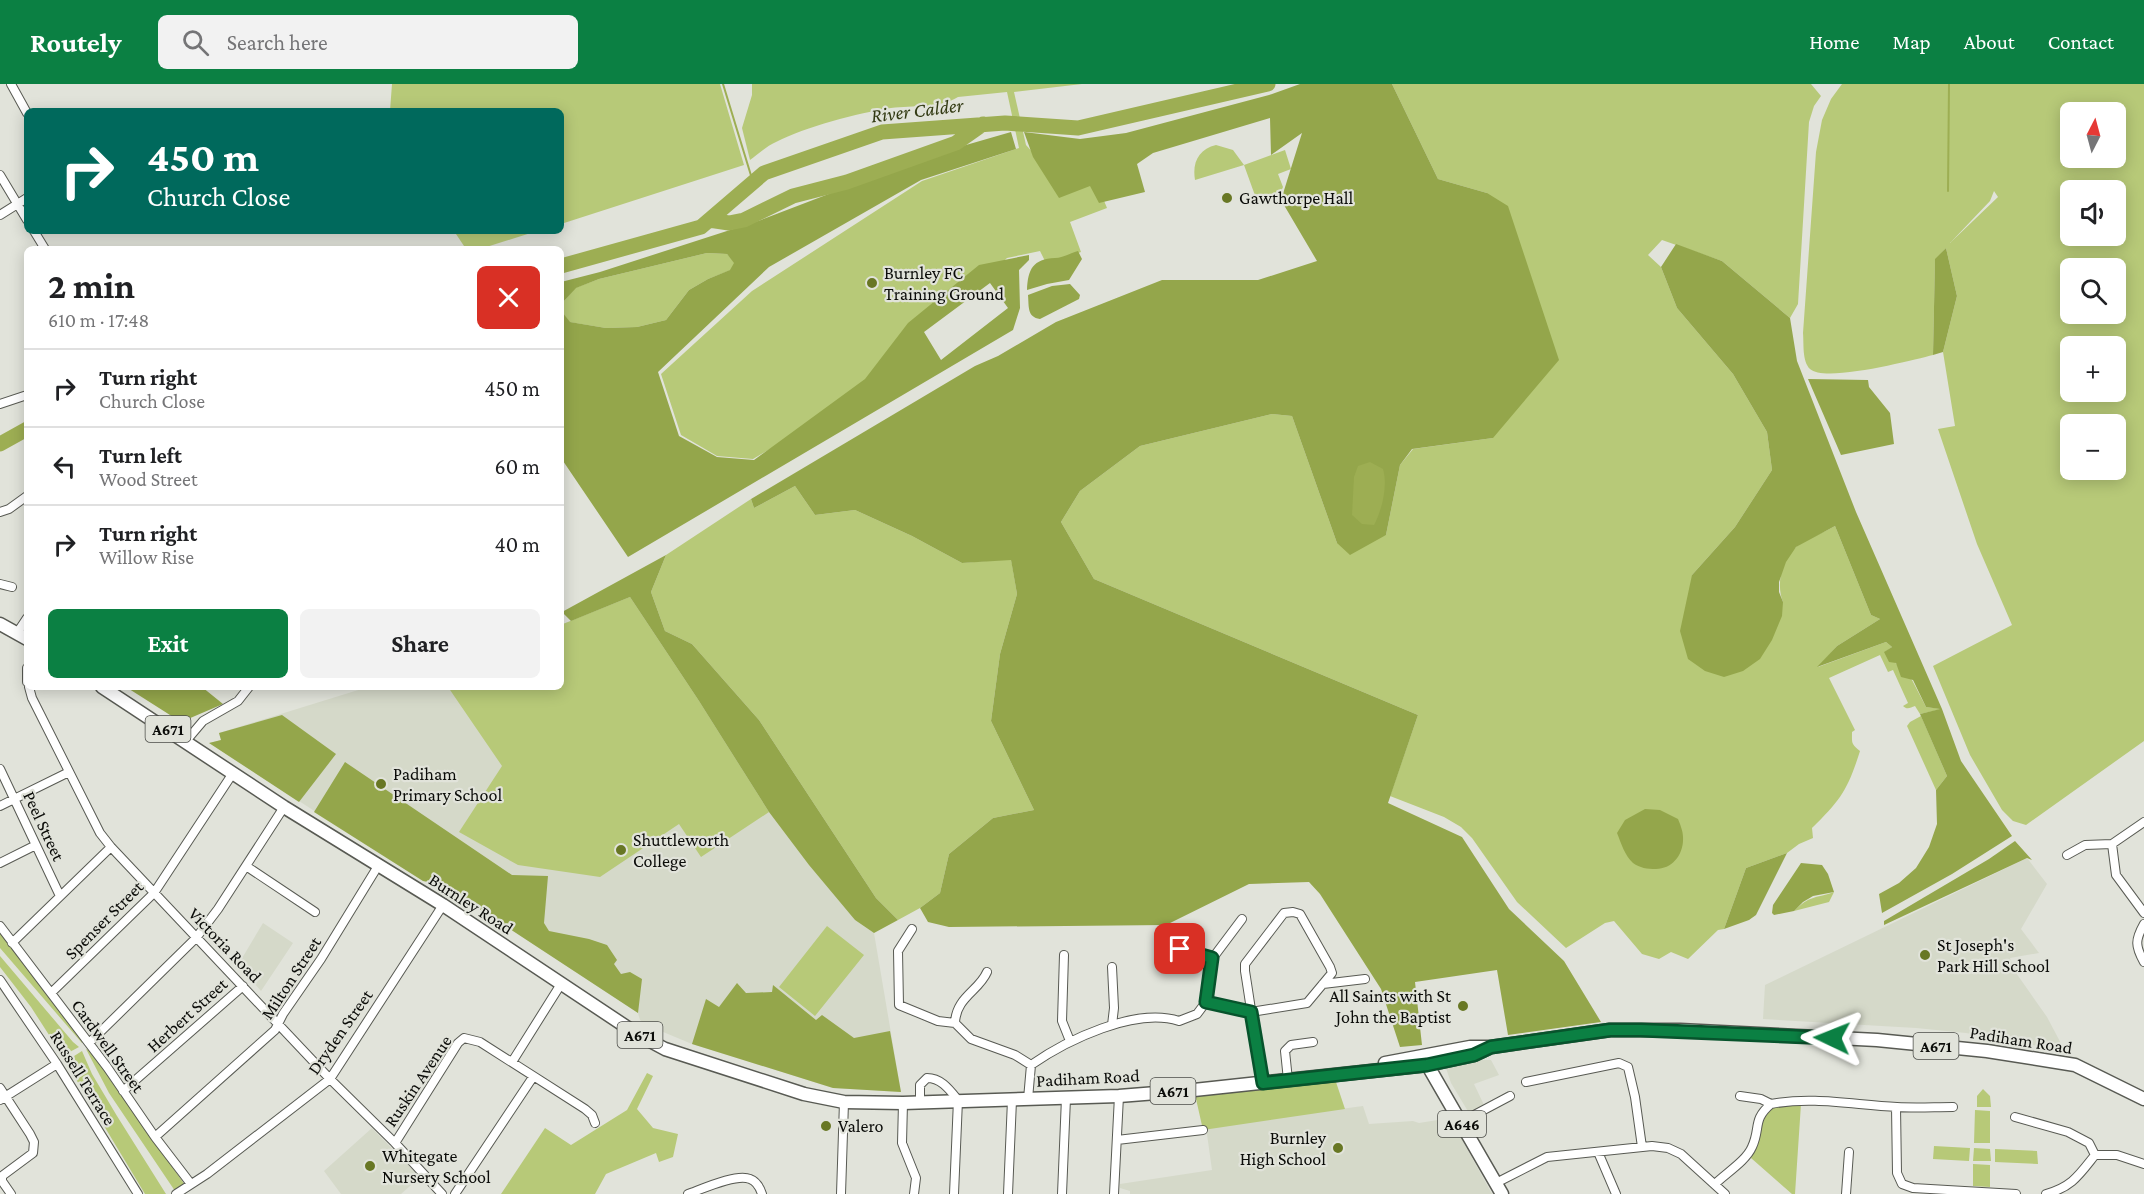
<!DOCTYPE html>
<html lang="en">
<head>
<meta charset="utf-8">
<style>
  :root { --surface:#fff; --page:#f2f2f2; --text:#202124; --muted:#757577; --line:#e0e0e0; --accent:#0b8043 }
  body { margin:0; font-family:"Crimson Pro",serif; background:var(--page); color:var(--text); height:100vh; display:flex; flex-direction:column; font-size:22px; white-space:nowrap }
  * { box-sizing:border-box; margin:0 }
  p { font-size:20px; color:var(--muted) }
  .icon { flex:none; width:33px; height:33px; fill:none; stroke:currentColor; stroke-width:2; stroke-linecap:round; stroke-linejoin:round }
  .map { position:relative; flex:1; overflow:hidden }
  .sheet { position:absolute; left:24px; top:162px; width:540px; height:444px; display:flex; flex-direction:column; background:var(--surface); border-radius:9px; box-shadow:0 3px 15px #0003 }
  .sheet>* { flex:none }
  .banner { position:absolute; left:24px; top:24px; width:540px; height:126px; border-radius:9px; box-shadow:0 3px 15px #0003; background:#00695c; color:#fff; overflow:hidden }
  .needle { width:39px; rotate:6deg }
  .buttons { position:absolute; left:2060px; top:18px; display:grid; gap:12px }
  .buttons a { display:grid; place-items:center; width:66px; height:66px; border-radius:9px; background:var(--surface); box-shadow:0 3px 15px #0003; font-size:30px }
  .pin { position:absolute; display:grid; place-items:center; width:51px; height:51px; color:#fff; margin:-26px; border-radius:12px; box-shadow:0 3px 9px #0006 }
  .me { position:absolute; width:66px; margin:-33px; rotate:272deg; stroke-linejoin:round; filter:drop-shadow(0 0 4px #0008) }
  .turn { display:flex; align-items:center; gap:21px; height:126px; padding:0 24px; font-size:27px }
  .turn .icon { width:78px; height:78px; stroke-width:2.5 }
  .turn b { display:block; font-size:42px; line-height:51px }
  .round { display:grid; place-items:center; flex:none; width:63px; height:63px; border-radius:9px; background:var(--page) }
  .headline { display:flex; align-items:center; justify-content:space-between; height:102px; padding:0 24px }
  h1 { font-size:36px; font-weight:700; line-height:45px }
  .action { display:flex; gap:12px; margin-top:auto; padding:12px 24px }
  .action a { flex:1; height:69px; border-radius:9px; background:var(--accent); color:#fff; font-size:24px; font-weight:700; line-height:69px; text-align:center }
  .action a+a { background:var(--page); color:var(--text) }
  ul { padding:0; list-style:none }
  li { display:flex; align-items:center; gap:18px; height:78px; padding:0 24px; border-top:2px solid var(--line) }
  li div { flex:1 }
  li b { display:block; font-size:22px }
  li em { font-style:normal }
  header { display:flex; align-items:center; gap:36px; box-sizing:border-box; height:84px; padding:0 30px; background:var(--accent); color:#fff }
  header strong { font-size:28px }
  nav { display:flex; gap:33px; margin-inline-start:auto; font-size:21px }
  .search { width:420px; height:54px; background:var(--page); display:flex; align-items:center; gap:15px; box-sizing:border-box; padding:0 21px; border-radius:9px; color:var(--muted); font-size:22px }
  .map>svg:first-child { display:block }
  .built { fill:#d5d9c9 }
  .green { fill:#b7c978; fill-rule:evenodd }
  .forest { fill:#94a64b; fill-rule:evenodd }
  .water { fill:#9dae53 }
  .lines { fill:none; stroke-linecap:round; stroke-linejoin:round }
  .stream { stroke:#9dae53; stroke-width:2 }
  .river { stroke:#9dae53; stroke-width:15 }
  .minor-casing { stroke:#585a53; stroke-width:10 }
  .primary-casing { stroke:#585a53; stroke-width:15 }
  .minor { stroke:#fff; stroke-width:8 }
  .primary { stroke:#fff; stroke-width:12 }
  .route-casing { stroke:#07532c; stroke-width:15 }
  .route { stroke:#0b8043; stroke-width:10 }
  .poi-dot { fill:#687724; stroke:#e1e3da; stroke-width:2 }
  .labels { text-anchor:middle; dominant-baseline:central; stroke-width:4.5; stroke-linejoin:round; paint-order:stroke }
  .shield { fill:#e1e3da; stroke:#4b4c48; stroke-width:1.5 }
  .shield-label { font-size:16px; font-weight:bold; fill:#0b0c09 }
  .poi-label { font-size:18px; fill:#0b0c09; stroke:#e1e3da; text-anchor:start }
  .street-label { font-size:18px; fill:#0b0c09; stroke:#e1e3da }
  .water-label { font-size:20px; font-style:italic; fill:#323a13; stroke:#e1e3da }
</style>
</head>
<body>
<header>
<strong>Routely</strong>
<div class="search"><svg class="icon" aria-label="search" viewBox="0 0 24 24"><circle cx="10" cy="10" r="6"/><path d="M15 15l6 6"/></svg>Search here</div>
<nav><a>Home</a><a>Map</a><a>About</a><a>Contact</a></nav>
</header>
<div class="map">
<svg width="2144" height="1110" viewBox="0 0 2144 1110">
  <rect width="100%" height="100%" fill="#e1e3da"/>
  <!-- built -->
  <path class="built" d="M630 513 699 617 855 836 874 849 901 1008 833 1004 692 960 644 940 640 936 638 929 443 801 423 797 209 659 221 656 219 649 368 603H561V538L563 540Z
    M2027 774 2047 800 2021 845 2039 869 2010 874 2014 886 2047 933 2065 967 1966 949 1916 944 1763 935 1765 901Z
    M263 839 293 859 261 907 238 881Z
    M1470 976H1491L1499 991 1474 1000 1484 1021 1469 1029 1451 999 1446 984Z
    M1363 1022 1369 1040 1413 1037 1419 1039 1450 1034 1492 1110H1130V1107L1120 1104V1100L1212 1086 1206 1043Z
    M372 1044 420 1093 401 1110H341L324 1087Z"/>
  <!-- green -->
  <path class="green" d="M392 0H720L744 81 561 140V27H390Z
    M752 0H1082L1014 8 1026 61 1035 71 1096 97 1107 124 1070 138 1081 168 1057 177H1045L1040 167 1007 174 990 190 927 238 869 306 753 375 717 372 681 351 661 290 752 207 922 97 1019 64 1007 8 958 13C939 25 913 21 891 24 858 29 805 43 776 58 767 62 758 70 750 76L742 44 752 11Z
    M1392 0H1811L1821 12 1814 22 1809 38 1798 220 1790 234 1722 177 1662 156 1648 171 1661 183 1677 224 1733 290 1767 348 1772 386 1735 443 1692 491 1783 518C1776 501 1781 475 1797 462 1808 454 1823 449 1835 442L1871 531 1880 535 1837 562 1818 583 1886 558 1892 563 1885 568 1912 596 1926 623 1942 625 1920 630 1915 622C1910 624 1907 626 1903 622L1908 619 1893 586 1888 588 1880 571 1829 594 1855 646 1852 648C1852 660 1851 659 1860 667 1848 705 1841 716 1812 744L1813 754 1799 760 1787 769 1746 784 1724 845 1718 846 1688 875 1671 868 1659 875 1642 870 1614 837 1605 839 1566 864 1517 818 1472 754 1461 743 1444 733 1390 712 1418 631 1094 495 1061 438 1080 407 1140 362 1272 330 1292 332 1337 459 1386 451 1400 381 1413 365 1493 354 1487 109 1438 95Z
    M1842 0H2144V657L2026 741 2013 737 2002 726 1970 671 1933 582 2012 541 1977 460 1938 345 1955 342 1943 268 1957 212 1946 164 1935 176 1933 271C1913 276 1825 299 1810 285 1802 277 1804 260 1803 249L1816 68 1822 36 1831 15ZM2070 28H2115V74H2070ZM2070 106H2115V152H2070ZM1994 107 1998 113 1950 159 1990 117ZM2070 184H2115V230H2070ZM2070 262H2115V308H2070ZM2070 340H2115V386H2070Z
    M1216 61 1233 66 1244 81 1285 66 1291 85 1278 90 1283 103 1279 112 1257 117 1244 81 1195 96C1192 78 1199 65 1216 61Z
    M454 147H537L480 165H466Z
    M707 169 727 170 735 179 731 186 708 195 689 206 666 236 637 243 606 244 569 238 563 229 564 217 575 204 599 195Z
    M795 402 815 431 855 426 912 452 962 479 1011 475 1017 510 1000 570 991 637 1034 726 993 734 949 770 940 809 920 824 898 836 876 814 759 636 692 560 665 547 651 508 666 471 751 415 754 424Z
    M630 513 699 617 769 728 701 773 679 740 600 793 518 781 459 748 502 682 448 603H561V538L563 540Z
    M1921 632 1947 692 1936 706 1907 642 1910 638Z
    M1834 808 1829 818 1794 827C1810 811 1814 815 1834 808Z
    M827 842 864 871 815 932 779 903Z
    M0 845 83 957 82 959 0 864Z
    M0 872 73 958 79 963 66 970 60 968 31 923 0 883Z
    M86 965 91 967 185 1101 175 1107 109 1009Z
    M82 967 92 990 117 1032 166 1110H145L68 982 71 974Z
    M647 989 653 992 637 1025 653 1044 678 1050 673 1073 659 1078 656 1069 606 1090 595 1110H501L545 1044 571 1061 627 1026Z
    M1334 992 1345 1025 1203 1046 1194 1006Z
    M1983 1005 1990 1012 1991 1023H1977V1012Z
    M1801 1020 1795 1110H1792L1751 1074 1761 1037 1773 1023Z
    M1975 1026 1990 1027V1059H1974Z
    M1934 1062 1970 1064 1969 1077 1933 1075Z
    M1974 1064 1990 1065 1991 1077H1973Z
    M1995 1065 2037 1067 2038 1080 1995 1078Z
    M1973 1080 1990 1081V1103L1973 1102Z"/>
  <!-- forest -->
  <path class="forest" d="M1300 0H1392L1438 95 1487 109 1508 122 1559 276 1493 354 1412 365 1400 381 1386 451 1350 471 1337 459 1292 332 1272 330 1140 362 1080 407 1061 438 1094 495 1418 631 1388 719 1462 753 1509 825 1564 877 1601 938 1508 951 1497 886 1415 898 1422 961 1400 963 1381 905 1320 810 1309 798 1249 800 1166 841 949 843 928 838 920 824 940 809 949 770 993 734 1034 726 991 637 1000 570 1017 510 1011 476 962 479 912 452 855 426 815 431 795 402 754 424 751 415 975 282 998 272 1056 238 1162 196H1258L1317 177 1281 116 1302 49 1271 71 1270 34 1153 69 1137 80 1145 108 1099 119 1090 102 1059 114 1033 73 1024 48 1080 55 1126 49 1269 11Z
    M1011 48 1016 65 921 96 769 183 658 288 679 352 717 373 754 376 865 295 908 239 979 181 1029 171V176L1019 186 1020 224 1013 246 628 473 561 374V198L600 188 761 136 928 72ZM707 169 727 170 734 179 730 186 708 195 689 206 666 236 637 243 606 244 570 238 563 229 564 217 576 204 599 195ZM990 199 1008 224 941 276 924 248Z
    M1676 160 1722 177 1790 234 1797 277 1856 428 1942 625 1961 677 2012 752 1952 790 1882 829 1879 810 1899 799 1916 784 1929 763 1937 740 1936 706 1947 692 1920 630 1940 625 1926 623 1913 596 1901 593 1896 579 1889 578 1884 568 1892 563 1886 558 1817 583 1837 562 1880 535 1871 531 1835 442 1796 463 1786 478 1779 498V508L1783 518 1782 532 1772 556 1760 575 1743 587 1724 593 1705 587 1688 575 1680 547 1692 491 1735 443 1772 386 1767 348 1733 290 1677 224 1661 183Z
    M1946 164 1957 212 1943 268 1933 271 1935 175Z
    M1078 167 1082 175 1069 196 1047 200 1027 206C1028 185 1033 175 1055 174 1062 174 1071 169 1078 167Z
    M1070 200 1080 211 1079 215 1040 235C1027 233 1029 223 1028 211L1052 202Z
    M1808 295 1868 296 1869 303 1890 329 1894 360 1841 371Z
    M666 471 651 508 665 547 692 560 759 636 876 814 898 836 874 849 855 836 809 781 769 728 699 617 630 513 571 537 562 528Z
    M126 603H202L223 620 181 638Z
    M282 631 336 670 299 718 209 659 221 656 219 649Z
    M345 678 512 791 548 792 544 839 549 847 589 855 607 861 617 876 614 880 621 890 630 888 642 895 638 929 443 801 423 797 314 728Z
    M1645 725 1660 726 1678 735C1680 740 1683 747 1683 753 1684 771 1672 785 1656 785 1647 785 1640 784 1633 779 1625 772 1621 759 1617 749L1625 736Z
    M2015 757 2032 776 2027 774 1884 841V837L1989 775Z
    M1787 769 1756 831 1749 836 1724 845 1746 784Z
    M1801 779 1822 781 1828 790 1834 808 1813 812 1803 818 1794 827 1774 831 1772 829 1773 821Z
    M737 899 746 909 772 908 773 901 816 936 822 931 854 954 890 947 901 1008 833 1004 692 960 706 915 719 923Z"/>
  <!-- water -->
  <path class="water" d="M1370 378 1383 385C1388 402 1382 426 1374 441L1362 440 1352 431 1354 393 1358 382Z"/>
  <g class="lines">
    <!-- stream -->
    <path class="stream" d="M723 0 753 98
      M1948 107 1949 0"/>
    <!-- river -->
    <path class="river" d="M709 136 729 139 744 136 793 112 847 98 956 59 983 40
      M561 182 701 143 764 89 882 48 1005 39 1078 44 1268 0
      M0 360 27 345"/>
    <!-- minor casing -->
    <g class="minor-casing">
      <path id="minor" d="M11 0 27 29
        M0 91 27 136
        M0 131 27 114
        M34 147 45 165
        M0 320 27 311
        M0 428 9 425 27 412
        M0 500 12 503
        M17 549 27 534
        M27 584V598
        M29 603 32 614 100 749 111 763 330 995 395 1059 442 1110
        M186 657 203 637 238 617 249 603
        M0 685 60 812
        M0 722 69 688
        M2144 738 2112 760 2116 791 2144 829
        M2067 771 2085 761 2112 760
        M0 779 36 761
        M246 782 315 828
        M2144 840C2135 856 2135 862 2144 878
        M0 842 107 983 155 1053 191 1100
        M912 845 898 867 899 921 938 937 955 939
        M12 859 111 763
        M1180 865 1212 875
        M1064 871 1062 937 1070 957
        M0 896 57 980 138 1110
        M1323 900 1365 895
        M51 909 154 809 233 689
        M1206 918 1251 928 1307 919 1332 889 1330 883 1300 830 1293 828 1284 829 1245 880V887C1251 924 1256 962 1263 999
        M955 939 971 955 1015 971 1031 981
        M955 939C956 913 979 907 987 888
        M1112 941 1114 924 1112 883
        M89 959 196 854 218 825 284 723
        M512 978 561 900
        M1288 996 1285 967 1291 961 1313 958
        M1526 998 1619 979 1628 983 1635 1013 1642 1063
        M0 1004 30 1050 34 1058 33 1069 2 1092V1097L11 1110
        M123 1007 243 902
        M1740 1012 1761 1015 1771 1020
        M1028 1015 1031 981C1067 956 1135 923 1179 937L1197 930 1206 918 1212 875 1242 835
        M0 1016 57 980
        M920 1018V1001L927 994C941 994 949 1005 958 1016L954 1110
        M903 1019 902 1059 916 1094 914 1110
        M1896 1023 1897 1089 1902 1100 1913 1104 2016 1110
        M2015 1033 2068 1048 2089 1059 2095 1071H2117L2144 1080
        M1461 1038 1510 1012
        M155 1053 275 946 283 930 321 875 378 782
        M1117 1056 1203 1046
        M395 1059 458 959 464 954 480 958 585 1025 592 1031 595 1039
        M1598 1068 1616 1110
        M1496 1099 1547 1073 1652 1062 1668 1064 1681 1070 1725 1110
        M1715 1100C1726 1089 1746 1077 1752 1063 1761 1044 1752 1036 1771 1020 1813 1012 1854 1021 1897 1023 1916 1024 1934 1023 1953 1023
        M176 1110 207 1090 330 995 443 821
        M455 1110 533 993
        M688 1110C702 1105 737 1089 750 1095 756 1097 760 1104 762 1110
        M841 1110 844 1018
        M1008 1110 1012 1016
        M1062 1110 1066 1014
        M1114 1110 1119 1012
        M1846 1110 1849 1068
        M2046 1110C2072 1103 2079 1091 2095 1071"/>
    </g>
    <!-- primary casing -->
    <g class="primary-casing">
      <path id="primary" d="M0 540 27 555
        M102 603 284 723 443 821 637 950 665 965 804 1010 844 1018 903 1019 1119 1012 1194 1006 1427 981 1474 971 1491 963
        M1424 975 1502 1110
        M1385 979 1470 963H1491L1610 946H1680L1877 956 1987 967 2075 981 2144 1015"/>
    </g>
    <!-- minor -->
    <use href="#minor" class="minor"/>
    <!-- primary -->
    <use href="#primary" class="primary"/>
  </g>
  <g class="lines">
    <!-- route casing -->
    <g class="route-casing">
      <path id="route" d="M1180 865 1212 874 1206 918 1251 928 1263 999 1427 981 1474 971 1491 963 1610 946H1641L1832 954"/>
    </g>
    <!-- route -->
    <use href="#route" class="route"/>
  </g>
  <!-- markers -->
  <g class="poi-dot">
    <circle cx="1227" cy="114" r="6"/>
    <circle cx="872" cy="199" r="6"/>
    <circle cx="381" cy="700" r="6"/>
    <circle cx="621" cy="766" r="6"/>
    <circle cx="1925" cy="871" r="6"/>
    <circle cx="1463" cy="922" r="6"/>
    <circle cx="826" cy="1042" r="6"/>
    <circle cx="1338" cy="1064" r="6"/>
    <circle cx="370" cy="1082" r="6"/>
  </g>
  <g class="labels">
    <!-- shield labels -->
    <g class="shield">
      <rect x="145.5" y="632" width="45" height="26" rx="4.5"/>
      <rect x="617.5" y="938" width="45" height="26" rx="4.5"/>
      <rect x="1913.5" y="949" width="45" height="26" rx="4.5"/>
      <rect x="1150.5" y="994" width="45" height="26" rx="4.5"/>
      <rect x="1438" y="1027" width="48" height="26" rx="4.5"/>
    </g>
    <g class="shield-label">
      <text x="168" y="645">A671</text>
      <text x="640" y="951">A671</text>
      <text x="1936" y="962">A671</text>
      <text x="1173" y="1007">A671</text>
      <text x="1462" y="1040">A646</text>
    </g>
    <!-- poi labels -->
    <g class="poi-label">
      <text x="1239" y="114">Gawthorpe Hall</text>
      <text x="884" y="189">Burnley FC<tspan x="884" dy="21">Training Ground</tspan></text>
      <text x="393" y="690">Padiham<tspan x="393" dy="21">Primary School</tspan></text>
      <text x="633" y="756">Shuttleworth<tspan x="633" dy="21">College</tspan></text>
      <text x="1937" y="861">St Joseph's<tspan x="1937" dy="21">Park Hill School</tspan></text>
      <text x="1451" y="912" text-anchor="end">All Saints with St<tspan x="1451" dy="21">John the Baptist</tspan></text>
      <text x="838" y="1042">Valero</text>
      <text x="1326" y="1054" text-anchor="end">Burnley<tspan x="1326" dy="21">High School</tspan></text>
      <text x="382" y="1072">Whitegate<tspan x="382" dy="21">Nursery School</tspan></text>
    </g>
    <!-- street labels -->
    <g class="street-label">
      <text transform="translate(44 742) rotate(65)">Peel Street</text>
      <text transform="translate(471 820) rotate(33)">Burnley Road</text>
      <text transform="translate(104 836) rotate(-45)">Spenser Street</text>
      <text transform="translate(225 861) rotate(46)">Victoria Road</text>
      <text transform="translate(291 894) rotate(-57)">Milton Street</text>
      <text transform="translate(187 931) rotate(-42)">Herbert Street</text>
      <text transform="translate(340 948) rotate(-55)">Dryden Street</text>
      <text transform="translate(2021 956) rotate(9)">Padiham Road</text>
      <text transform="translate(108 962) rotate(54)">Cardwell Street</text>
      <text transform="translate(83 994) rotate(58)">Russell Terrace</text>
      <text transform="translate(1088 994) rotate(-3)">Padiham Road</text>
      <text transform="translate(418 997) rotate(-56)">Ruskin Avenue</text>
    </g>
    <!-- water labels -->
    <g class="water-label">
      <text transform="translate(917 26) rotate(-7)">River Calder</text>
    </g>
  </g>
</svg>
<div class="buttons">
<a><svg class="needle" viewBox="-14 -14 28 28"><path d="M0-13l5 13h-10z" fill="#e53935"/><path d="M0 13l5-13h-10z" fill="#757577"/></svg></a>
<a><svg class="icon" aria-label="sound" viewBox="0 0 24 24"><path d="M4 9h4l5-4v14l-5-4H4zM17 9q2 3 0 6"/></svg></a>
<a><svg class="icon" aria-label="search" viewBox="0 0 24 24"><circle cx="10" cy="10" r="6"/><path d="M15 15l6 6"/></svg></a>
<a>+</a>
<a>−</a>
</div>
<div class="pin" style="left:1180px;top:865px;background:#d93025"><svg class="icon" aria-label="arrive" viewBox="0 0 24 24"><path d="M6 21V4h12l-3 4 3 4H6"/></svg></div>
<svg class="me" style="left:1832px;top:954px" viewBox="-20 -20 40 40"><path d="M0-17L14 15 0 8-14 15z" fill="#0b8043" stroke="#fff" stroke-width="4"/></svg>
<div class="banner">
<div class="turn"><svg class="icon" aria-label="right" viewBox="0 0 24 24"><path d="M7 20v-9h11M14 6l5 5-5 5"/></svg><div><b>450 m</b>Church Close</div></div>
</div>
<section class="sheet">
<div class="headline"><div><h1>2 min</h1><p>610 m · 17:48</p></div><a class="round" style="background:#d93025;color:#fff"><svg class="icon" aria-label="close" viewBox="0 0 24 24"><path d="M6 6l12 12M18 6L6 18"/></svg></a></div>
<ul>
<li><svg class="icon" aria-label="right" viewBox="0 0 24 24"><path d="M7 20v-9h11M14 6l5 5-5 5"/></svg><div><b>Turn right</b><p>Church Close</p></div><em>450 m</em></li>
<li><svg class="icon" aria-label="left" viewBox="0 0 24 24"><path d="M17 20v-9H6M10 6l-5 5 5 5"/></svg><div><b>Turn left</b><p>Wood Street</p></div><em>60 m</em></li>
<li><svg class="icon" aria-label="right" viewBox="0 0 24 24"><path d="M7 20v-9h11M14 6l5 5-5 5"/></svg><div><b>Turn right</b><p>Willow Rise</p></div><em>40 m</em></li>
</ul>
<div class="action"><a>Exit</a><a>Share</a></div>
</section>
</div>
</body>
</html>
